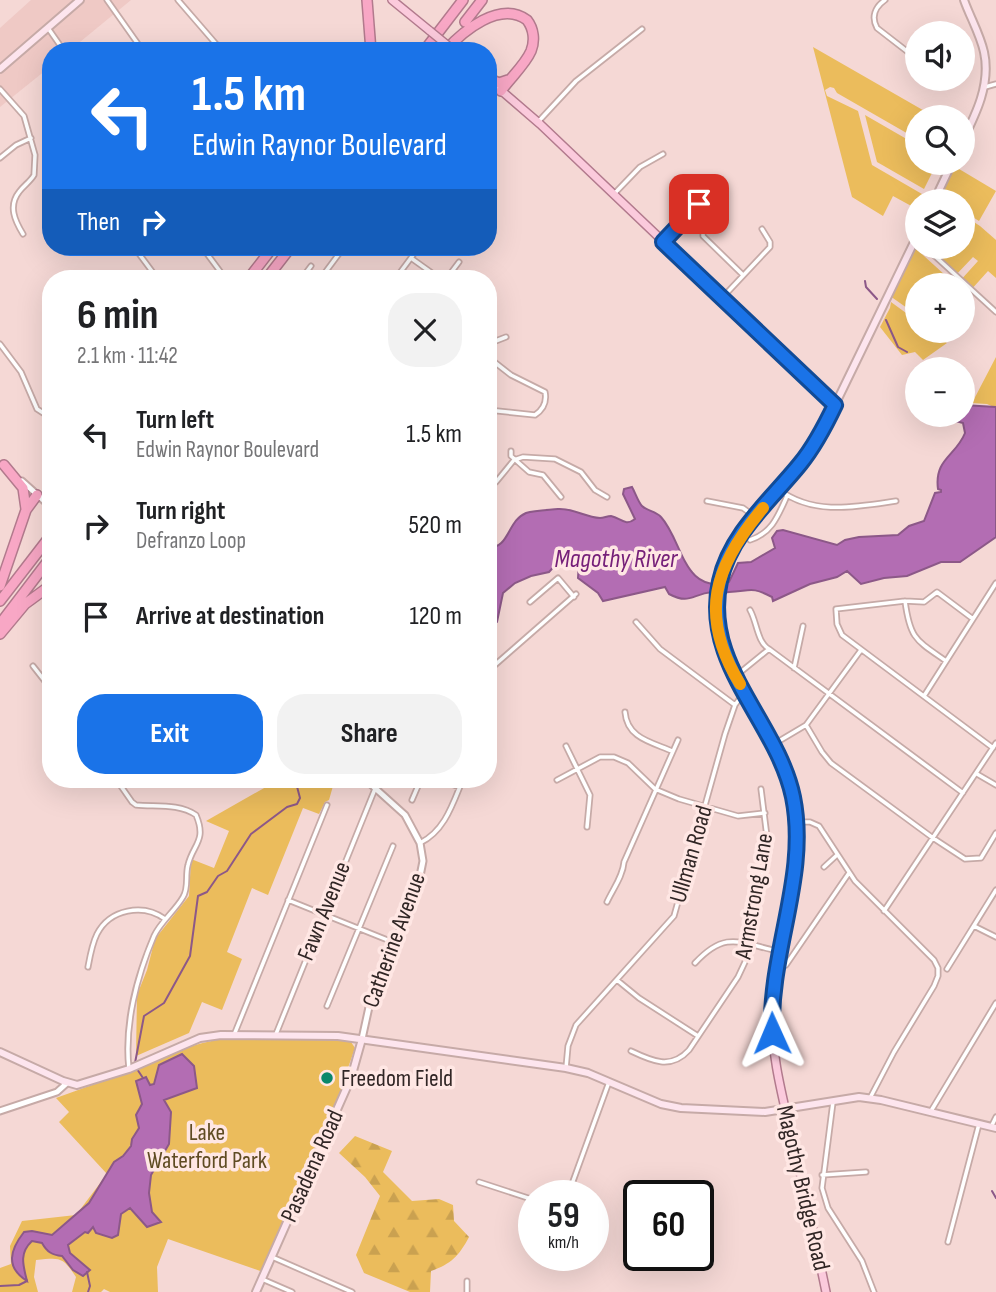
<!DOCTYPE html>
<html lang="en">
<head>
<meta charset="utf-8">
<style>
  :root { --surface:#fff; --page:#f2f2f2; --text:#202124; --muted:#757577; --accent:#1a73e8 }
  body { margin:0; font-family:"Sofia Sans Condensed",sans-serif; background:var(--page); color:var(--text); height:100vh; display:flex; flex-direction:column; font-size:26px; white-space:nowrap }
  * { box-sizing:border-box; margin:0 }
  p { font-size:23px; color:var(--muted) }
  .icon { flex:none; width:38px; height:38px; fill:none; stroke:currentColor; stroke-width:2; stroke-linecap:round; stroke-linejoin:round }
  .map { position:relative; flex:1; overflow:hidden }
  .details { position:absolute; left:42px; top:270px; width:455px; height:518px; display:flex; flex-direction:column; background:var(--surface); border-radius:28px; box-shadow:0 7px 28px #0002 }
  .details>* { flex:none }
  .banner { position:absolute; left:42px; top:42px; width:455px; height:214px; border-radius:28px; box-shadow:0 7px 28px #0002; background:#1a73e8; color:#fff; overflow:hidden }
  .fabs { position:absolute; left:905px; top:21px; display:grid; gap:14px }
  .fabs a { display:grid; place-items:center; width:70px; height:70px; border-radius:50%; background:var(--surface); box-shadow:0 7px 28px #0002; font-size:35px }
  .speed { position:absolute; left:518px; top:1180px; display:flex; gap:14px; font-size:35px; font-weight:700; text-align:center }
  .speed>* { display:grid; place-content:center; width:91px; height:91px; border-radius:50%; background:var(--surface); box-shadow:0 7px 28px #0002; line-height:1 }
  .speed small { font-size:18px; font-weight:400 }
  .speed .limit { border:4px solid #111; border-radius:10px; background:#fff; color:#111 }
  .pin { position:absolute; display:grid; place-items:center; width:60px; height:60px; color:#fff; margin:-30px; border-radius:14px; box-shadow:0 4px 10px #0006 }
  .me { position:absolute; width:77px; margin:-38px; rotate:359deg; stroke-linejoin:round; filter:drop-shadow(0 0 5px #0008) }
  .turn { display:flex; align-items:center; gap:24px; height:147px; padding:0 35px; font-size:32px }
  .turn .icon { width:91px; height:91px; stroke-width:2.5 }
  .turn b { display:block; font-size:49px; line-height:60px }
  .then { display:flex; align-items:center; height:66px; padding:0 35px; background:#0003; gap:14px; font-size:26px }
  .round { display:grid; place-items:center; flex:none; width:74px; height:74px; border-radius:28px; background:var(--page) }
  .head { display:flex; align-items:center; justify-content:space-between; height:119px; padding:0 35px }
  h1 { font-size:42px; font-weight:700; line-height:52px }
  .button { display:flex; gap:14px; margin-top:auto; padding:14px 35px }
  .button a { flex:1; height:80px; border-radius:28px; background:var(--accent); color:#fff; font-size:28px; font-weight:700; line-height:80px; text-align:center }
  .button a+a { background:var(--page); color:var(--text) }
  ul { padding:0; list-style:none }
  li { display:flex; align-items:center; gap:21px; height:91px; padding:0 35px }
  li div { flex:1 }
  li b { display:block; font-size:26px }
  li em { font-style:normal }
  .map>svg:first-child { display:block }
  .built { fill:#efc9c5 }
  .forest { fill:url(#forest-firs) }
  .park { fill:#ebbc5c }
  .water { fill:#b36db3; stroke:#8c5888; stroke-width:2 }
  .lines { fill:none; stroke-linecap:round; stroke-linejoin:round }
  .stream { stroke:#8c5888; stroke-width:2 }
  .minor-casing { stroke:#c6aaa7; stroke-width:7 }
  .tertiary-casing { stroke:#c6aaa7; stroke-width:9 }
  .secondary-casing { stroke:#c6aaa7; stroke-width:10 }
  .primary-casing { stroke:#b27a8d; stroke-width:10 }
  .motorway-casing { stroke:#b27a8d; stroke-width:12 }
  .minor { stroke:#fff; stroke-width:3.5 }
  .tertiary { stroke:#fff; stroke-width:5 }
  .secondary { stroke:#fde5ee; stroke-width:6 }
  .primary { stroke:#fbcadc; stroke-width:7 }
  .motorway { stroke:#f8a7c5; stroke-width:9 }
  .primary-bridge-casing { stroke:#b27a8d; stroke-width:10; stroke-linecap:butt }
  .primary-bridge { stroke:#fbcadc; stroke-width:7 }
  .route-casing { stroke:#114b97; stroke-width:18 }
  .route { stroke:#1a73e8; stroke-width:12 }
  .slow { stroke:#f59e0b; stroke-width:12 }
  .poi-dot { fill:#0a886a; stroke:#ffe7e4; stroke-width:2.5 }
  .labels { text-anchor:middle; dominant-baseline:central; stroke-width:7; stroke-linejoin:round; paint-order:stroke }
  .street-label { font-size:24px; fill:#312625; stroke:#ffe7e4 }
  .poi-label { font-size:24px; fill:#312625; stroke:#ffe7e4; text-anchor:start }
  .park-label { font-size:24px; fill:#5f4b22; stroke:#ffe7e4 }
  .water-label { font-size:26px; font-style:italic; fill:#762079; stroke:#ffe7e4 }
</style>
</head>
<body>
<div class="map">
<svg width="996" height="1292" viewBox="0 0 996 1292">
  <defs>
    <pattern id="forest-firs" width="22" height="20" patternUnits="userSpaceOnUse" patternTransform="scale(1.75)"><rect width="22" height="20" fill="#ebbc5c"/><path d="M5 1l3.5 6h-7zM16 11l3.5 6h-7z" fill="#caa150"/></pattern>
  </defs>
  <rect width="100%" height="100%" fill="#f5d8d5"/>
  <!-- built -->
  <path class="built" d="M31 0H131L69 51H51V66L0 107V28Z"/>
  <!-- forest -->
  <path class="forest" d="M355 1136 392 1151 383 1172 412 1201 439 1199 453 1205 454 1221 469 1237C459 1256 451 1264 431 1271L430 1292H410L364 1273 356 1255 380 1196 365 1177 339 1153Z"/>
  <!-- park -->
  <path class="park" d="M813 47 935 117H917V139L837 93 834 88 830 87 825 90 827 96 858 111 872 165 922 194 915 208 893 196 883 216 852 197Z
    M865 115 917 145V163H937L924 189 877 162Z
    M949 163 996 191 979 221 963 211 962 201H958L937 188Z
    M963 215 980 226 996 240V278L988 271 970 291 959 282 978 261 973 257 954 277 924 247H962Z
    M913 246 956 285H917V315L890 296Z
    M891 302 917 321V331H930L947 343 923 360 915 352 902 355 880 327 890 308Z
    M996 357V408L987 404 972 403Z
    M280 779H335L329 800 325 802 319 814 303 808 268 895 252 888 227 952 242 959 222 1010 202 1002 189 1033 136 1056 137 995 147 970 155 939 189 896 191 859 214 868 229 831 206 821Z
    M231 1038 341 1039 351 1042 355 1048 343 1082 345 1084 263 1272 168 1239 157 1267 158 1292H110L104 1289 101 1292H72L76 1277C62 1256 60 1258 36 1260L34 1277 38 1292H0V1268L11 1264 10 1246 22 1221 76 1215 107 1174 59 1122 69 1112 56 1098C80 1089 104 1081 128 1072 167 1058 189 1042 231 1038Z"/>
  <!-- water -->
  <path class="water" d="M963 405 996 407V537L960 562H941L907 576 884 578 861 584 847 571 837 577 810 584 773 601 772 597C751 586 751 591 729 592 723 593 717 591 712 592 692 594 690 605 669 594L665 587 603 601 598 593 578 578 579 562 573 555 559 561 549 572 531 576 515 583 503 593 497 622 488 628V548C510 548 507 521 526 513 535 510 548 510 558 509 573 508 585 517 600 518 604 518 607 516 611 516 621 518 625 527 635 519L623 494 624 489 632 487C635 492 638 502 642 506 647 511 656 511 661 517 683 541 683 595 729 582L738 563 751 562 775 548 772 538 777 531 783 530 837 545 845 540 859 537 898 535 909 526 924 521 935 493 941 492V490L938 489C934 459 956 456 965 433L963 423 952 420 944 415H962Z
    M182 1054 194 1066 197 1088 164 1100 171 1112 169 1144 151 1175 149 1193 152 1212 161 1222 147 1227 130 1208 121 1214 118 1235 112 1238 96 1233 93 1227 88 1233 85 1232 68 1245 70 1253 90 1270 83 1276 73 1270 62 1256C52 1255 47 1252 42 1243L32 1241C19 1253 23 1265 27 1281 5 1267 10 1250 24 1232L32 1231 52 1235 89 1203 114 1162 123 1156 131 1146 132 1139 139 1128 136 1115 142 1104 136 1081 146 1077 150 1085 154 1084 159 1065Z"/>
  <g class="lines">
    <!-- stream -->
    <path class="stream" d="M865 281 866 287 877 299
      M886 320 898 347 907 352
      M135 1063 144 1016 164 1003 190 956 198 896 207 892 218 876 227 871 251 834 287 807 297 804 300 798 295 779
      M137 1069 143 1078
      M992 1191 996 1198
      M87 1272 90 1286 88 1292
      M0 1286 19 1285 27 1281 26 1279"/>
    <!-- minor casing -->
    <g class="minor-casing">
      <path id="minor" d="M107 0 143 51
        M178 0 216 44 228 51
        M885 0C875 7 871 17 877 28L917 59
        M48 28 64 51
        M985 87 996 84
        M0 89 24 116 35 155 34 175C30 182 24 185 19 192 8 206 15 221 23 234
        M538 122 576 81 642 29
        M0 158 16 145 31 138
        M614 194 640 167 663 154
        M714 213 703 230V236L743 275
        M664 240 699 204 687 189
        M134 247 157 278
        M202 247 225 278
        M925 247 996 312
        M411 258 439 278
        M302 278 311 266
        M321 278 344 247
        M396 278 419 247
        M447 278 459 262
        M723 297 770 247V242L762 229
        M0 344 21 372 37 409 51 418
        M488 344 506 337
        M488 357 511 375 545 392C547 402 544 409 535 415L488 410
        M511 451V456L529 472 543 475 561 497
        M514 460 523 457 555 459 581 472 595 490 607 497
        M488 477 496 482 514 460
        M778 489C813 516 856 507 896 501
        M707 501 743 508 754 516
        M750 540C772 533 778 516 787 496
        M905 601C910 639 916 640 946 661
        M530 602 558 578 574 597
        M973 619 937 592 924 602 905 601 836 609 837 624 842 635 993 748
        M636 622 660 649 735 705
        M769 649 963 793
        M33 666 51 689
        M794 668 803 626
        M488 671 576 594
        M737 675 769 649C757 642 757 622 750 610
        M924 696 996 583
        M625 712C627 738 651 742 672 751
        M806 725 822 752 831 763 933 838 965 859 981 858 996 833
        M774 744 806 725 861 650
        M566 746 590 795 587 827
        M977 774 996 785
        M116 779 132 802 136 805C155 807 179 803 196 815 207 841 193 844 188 865 185 876 189 888 183 897 175 911 161 921 154 936 137 976 124 1025 129 1069
        M439 779 459 787
        M557 780 600 757H614L628 763 655 789 679 799 738 816 765 813
        M412 800 421 779
        M796 822H810L819 826 855 881 934 960 938 968V976L934 986 894 1052 870 1098
        M420 843C445 831 453 803 463 779
        M824 867 837 855
        M288 900 395 943
        M607 902C613 889 623 876 624 862L678 740
        M884 911 996 743
        M974 926 996 937
        M695 963C725 931 738 942 777 951
        M786 965 849 873
        M88 967C90 956 92 944 97 934 110 909 143 903 165 919
        M947 969 996 890
        M617 980 639 998 698 1036
        M327 1006 393 846
        M276 1034 379 779
        M234 1035 327 805
        M631 1051C652 1061 671 1070 689 1050L738 977 745 962 768 845 761 789
        M566 1068 568 1046 576 1025 674 916 725 734 735 705 743 694
        M833 1102 822 1188 828 1208 862 1261 874 1292
        M931 1111 996 1003
        M991 1127 996 1117
        M822 1175 866 1172
        M479 1182 534 1200
        M568 1195 609 1082
        M948 1242 979 1124
        M272 1257 352 1292
        M262 1279 292 1292
        M467 1281V1292"/>
    </g>
    <!-- tertiary casing -->
    <g class="tertiary-casing">
      <path id="tertiary" d="M22 481 51 507
        M362 1039 369 1007 418 886 423 861 420 843 405 815 365 779
        M0 1111 57 1092 67 1083"/>
    </g>
    <!-- secondary casing -->
    <g class="secondary-casing">
      <path id="secondary" d="M0 69 80 0
        M962 142C976 114 991 84 984 52 980 34 970 17 964 0
        M934 201 952 163
        M835 405 917 236
        M0 1052 63 1081 77 1085 129 1069 200 1038 221 1035 338 1036 566 1068 588 1073 661 1104 681 1108 765 1112 859 1097 881 1100 996 1128
        M256 1292 351 1078 362 1039"/>
    </g>
    <!-- primary casing -->
    <g class="primary-casing">
      <path id="primary" d="M392 0 430 31
        M489 80 540 124 835 405C825 426 814 447 800 464 771 500 730 535 720 581 701 664 777 721 793 797 808 872 772 938 772 1012 771 1058 784 1102 794 1147 806 1195 816 1244 826 1292"/>
    </g>
    <!-- motorway casing -->
    <g class="motorway-casing">
      <path id="motorway" d="M367 0 371 51
        M465 22 482 0
        M424 51 463 0
        M445 51C463 31 500 0 527 20 534 29 535 41 531 51 525 65 510 78 501 91
        M488 78 499 83 508 80
        M249 278 273 247
        M267 278 291 247
        M4 465 23 488 26 509
        M0 586 26 510 37 495
        M0 601 51 535
        M0 624 51 557
        M0 634 25 604 51 585"/>
    </g>
    <!-- minor -->
    <use href="#minor" class="minor"/>
    <!-- tertiary -->
    <use href="#tertiary" class="tertiary"/>
    <!-- secondary -->
    <use href="#secondary" class="secondary"/>
    <!-- primary -->
    <use href="#primary" class="primary"/>
    <!-- motorway -->
    <use href="#motorway" class="motorway"/>
    <!-- primary-bridge casing -->
    <g class="primary-bridge-casing">
      <path id="primary-bridge" d="M430 31 452 49"/>
    </g>
    <!-- primary-bridge -->
    <use href="#primary-bridge" class="primary-bridge"/>
  </g>
  <g class="lines">
    <!-- route casing -->
    <g class="route-casing">
      <path id="route" d="M699 204 663 242 835 405C825 426 814 447 800 464 771 500 730 534 720 581 701 664 777 721 793 797 809 876 769 951 772 1033"/>
    </g>
    <!-- route -->
    <use href="#route" class="route"/>
    <!-- slow -->
    <path class="slow" d="M740 684C698 615 714 566 763 508"/>
  </g>
  <!-- markers -->
  <circle class="poi-dot" cx="327" cy="1078" r="7"/>
  <g class="labels">
    <!-- street labels -->
    <g class="street-label">
      <text transform="translate(691 854) rotate(-74)">Ullman Road</text>
      <text transform="translate(754 896) rotate(-80)">Armstrong Lane</text>
      <text transform="translate(324 911) rotate(-68)">Fawn Avenue</text>
      <text transform="translate(394 940) rotate(-70)">Catherine Avenue</text>
      <text transform="translate(312 1166) rotate(-66)">Pasadena Road</text>
      <text transform="translate(803 1188) rotate(77)">Magothy Bridge Road</text>
    </g>
    <!-- poi labels -->
    <g class="poi-label">
      <text x="341" y="1078">Freedom Field</text>
    </g>
    <!-- park labels -->
    <g class="park-label">
      <text x="207" y="1132">Lake<tspan x="207" dy="28">Waterford Park</tspan></text>
    </g>
    <!-- water labels -->
    <g class="water-label">
      <text x="616" y="559">Magothy River</text>
    </g>
  </g>
</svg>
<div class="fabs">
<a><svg class="icon" aria-label="sound" viewBox="0 0 24 24"><path d="M4 9h4l5-4v14l-5-4H4zM17 9q2 3 0 6"/></svg></a>
<a><svg class="icon" aria-label="search" viewBox="0 0 24 24"><circle cx="10" cy="10" r="6"/><path d="M15 15l6 6"/></svg></a>
<a><svg class="icon" aria-label="layers" viewBox="0 0 24 24"><path d="M12 4l9 5-9 5-9-5zM3 14l9 5 9-5"/></svg></a>
<a>+</a>
<a>−</a>
</div>
<div class="speed"><div>59<small>km/h</small></div><div class="limit">60</div></div>
<div class="pin" style="left:699px;top:204px;background:#d93025"><svg class="icon" aria-label="arrive" viewBox="0 0 24 24"><path d="M6 21V4h12l-3 4 3 4H6"/></svg></div>
<svg class="me" style="left:772px;top:1033px" viewBox="-20 -20 40 40"><path d="M0-17L14 15 0 8-14 15z" fill="#1a73e8" stroke="#fff" stroke-width="4"/></svg>
<div class="banner">
<div class="turn"><svg class="icon" aria-label="left" viewBox="0 0 24 24"><path d="M17 20v-9H6M10 6l-5 5 5 5"/></svg><div><b>1.5 km</b>Edwin Raynor Boulevard</div></div>
<div class="then">Then<svg class="icon" aria-label="right" viewBox="0 0 24 24"><path d="M7 20v-9h11M14 6l5 5-5 5"/></svg></div>
</div>
<section class="details">
<div class="head"><div><h1>6 min</h1><p>2.1 km · 11:42</p></div><a class="round"><svg class="icon" aria-label="close" viewBox="0 0 24 24"><path d="M6 6l12 12M18 6L6 18"/></svg></a></div>
<ul>
<li><svg class="icon" aria-label="left" viewBox="0 0 24 24"><path d="M17 20v-9H6M10 6l-5 5 5 5"/></svg><div><b>Turn left</b><p>Edwin Raynor Boulevard</p></div><em>1.5 km</em></li>
<li><svg class="icon" aria-label="right" viewBox="0 0 24 24"><path d="M7 20v-9h11M14 6l5 5-5 5"/></svg><div><b>Turn right</b><p>Defranzo Loop</p></div><em>520 m</em></li>
<li><svg class="icon" aria-label="arrive" viewBox="0 0 24 24"><path d="M6 21V4h12l-3 4 3 4H6"/></svg><div><b>Arrive at destination</b></div><em>120 m</em></li>
</ul>
<div class="button"><a>Exit</a><a>Share</a></div>
</section>
</div>
</body>
</html>
